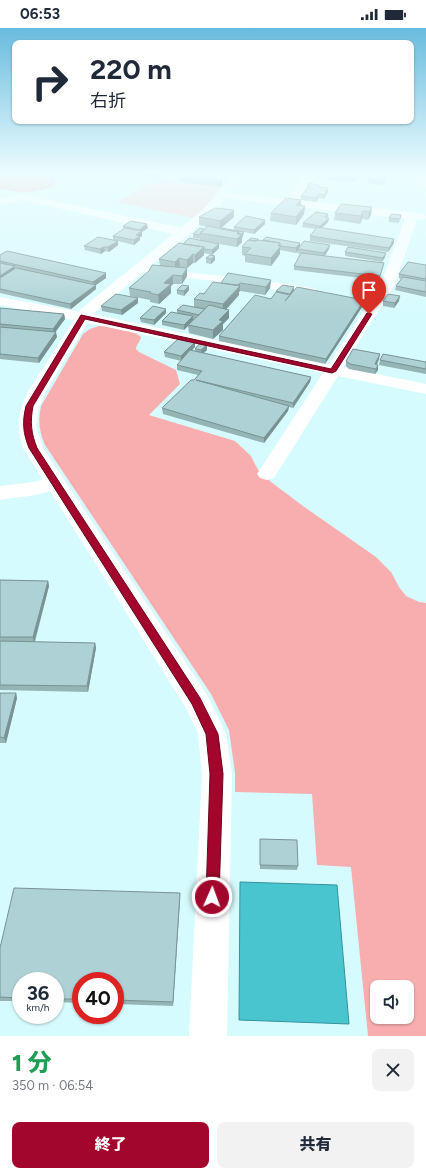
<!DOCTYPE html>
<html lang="ja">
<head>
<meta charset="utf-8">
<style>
  :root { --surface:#fff; --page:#f2f2f3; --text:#1f2937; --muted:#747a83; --accent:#a3062c }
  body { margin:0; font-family:Figtree,"Noto Sans JP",sans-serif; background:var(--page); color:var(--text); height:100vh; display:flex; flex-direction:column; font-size:15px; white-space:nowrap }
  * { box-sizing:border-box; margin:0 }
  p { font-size:13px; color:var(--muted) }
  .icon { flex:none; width:22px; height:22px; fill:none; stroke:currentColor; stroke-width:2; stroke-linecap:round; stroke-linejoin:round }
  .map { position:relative; height:1008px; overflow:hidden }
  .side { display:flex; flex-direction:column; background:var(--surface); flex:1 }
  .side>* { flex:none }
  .banner { position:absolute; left:12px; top:12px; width:402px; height:84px; border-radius:8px; box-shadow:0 1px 3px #0004; background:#fff; color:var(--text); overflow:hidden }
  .tools { position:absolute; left:370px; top:952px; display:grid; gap:8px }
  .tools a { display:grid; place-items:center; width:44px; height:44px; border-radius:8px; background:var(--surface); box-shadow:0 1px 3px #0004; font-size:20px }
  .speed { position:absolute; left:12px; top:944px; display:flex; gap:8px; font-size:20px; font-weight:700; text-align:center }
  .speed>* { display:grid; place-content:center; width:52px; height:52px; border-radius:50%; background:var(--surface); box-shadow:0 1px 3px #0004; line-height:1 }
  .speed small { font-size:10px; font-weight:400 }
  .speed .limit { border:6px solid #d22; background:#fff; color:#111 }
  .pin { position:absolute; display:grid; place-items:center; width:34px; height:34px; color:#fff; margin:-41px -17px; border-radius:50% 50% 50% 0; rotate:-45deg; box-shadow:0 0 4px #0007 }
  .pin .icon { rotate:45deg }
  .me { position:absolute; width:44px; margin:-22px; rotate:2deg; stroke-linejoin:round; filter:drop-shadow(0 0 3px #0008) }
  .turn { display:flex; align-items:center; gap:14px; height:84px; padding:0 12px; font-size:18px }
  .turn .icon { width:52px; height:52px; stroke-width:2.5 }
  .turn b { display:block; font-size:28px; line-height:34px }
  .round { display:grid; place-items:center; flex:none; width:42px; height:42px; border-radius:8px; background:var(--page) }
  .headline { display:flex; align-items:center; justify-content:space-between; height:68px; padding:0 12px }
  h1 { font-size:24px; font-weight:800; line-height:30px; color:#1e9e55 }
  .cta { display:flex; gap:8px; margin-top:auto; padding:8px 12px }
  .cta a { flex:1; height:46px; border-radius:8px; background:var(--accent); color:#fff; font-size:16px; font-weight:800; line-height:46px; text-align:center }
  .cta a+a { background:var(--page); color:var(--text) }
  .status { display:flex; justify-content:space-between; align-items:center; height:28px; padding:0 20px; background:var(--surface); direction:ltr }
  .status svg { height:11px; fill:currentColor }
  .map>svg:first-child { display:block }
  .green { fill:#f7d5d4 }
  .forest { fill:#f8aeae; fill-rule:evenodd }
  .water { fill:#49c5d0; stroke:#369199 }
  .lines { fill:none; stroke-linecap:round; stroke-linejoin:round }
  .lane { fill:#fff; fill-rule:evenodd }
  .street { fill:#fff; fill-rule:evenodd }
  .secondary { fill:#fff; fill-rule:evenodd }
  .primary { fill:#fff; fill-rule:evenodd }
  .wall { fill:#95b4b6 }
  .shaded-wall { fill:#799294 }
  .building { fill:#add1d4; stroke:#799294 }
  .route { fill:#a3062c; stroke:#6a041d }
</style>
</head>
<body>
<div class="status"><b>06:53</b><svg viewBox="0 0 49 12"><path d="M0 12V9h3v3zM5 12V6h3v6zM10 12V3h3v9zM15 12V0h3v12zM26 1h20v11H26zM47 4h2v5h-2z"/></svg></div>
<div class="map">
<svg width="426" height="1008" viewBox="0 0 426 1008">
  <rect width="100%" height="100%" fill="#d6fbfe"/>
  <!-- green -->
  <path class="green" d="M157 151 222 159 202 182 192 190 117 174Z"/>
  <!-- forest -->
  <path class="forest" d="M0 145H54C55 149 56 155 54 158 51 160 45 161 41 162 23 166 18 164 0 161Z
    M99 298C112 298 131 300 141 309 140 314 136 317 136 321L139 324 176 342 180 356 149 387 235 413 251 428 258 442 271 454 303 478 376 529 391 544 399 559 406 568 419 574 426 575V1008H368L351 839 317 837 312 766 235 764V745L229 702 211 666 45 417C39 403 38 393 41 378L83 306 90 301ZM377 959H407V989H377Z"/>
  <!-- water -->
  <path class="water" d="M240 854 337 857 349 996 239 992Z"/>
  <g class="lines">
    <!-- lane -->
    <path class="lane" d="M138 237 157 241 244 250 249 253 244 256 157 247 135 242 133 240Z"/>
    <!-- street -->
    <path class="street" d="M304 145H314L299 172 420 185 424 186 426 189 424 192H417L394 258 343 339 426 356V366L338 348 274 450 267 452 260 450 257 446 323 345 107 299 0 277V269L107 289 329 336 380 258 405 191 222 170 218 169 216 167 218 165 222 164 288 171Z
      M22 166 182 200 186 201 188 204 186 207 182 208 22 172 0 177V171Z
      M276 254 315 261 317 264 315 267 310 268 271 261 269 258 271 255Z
      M55 448 62 449 65 454C57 467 16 469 0 472V458L34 454Z"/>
    <!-- secondary -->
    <path class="secondary" d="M235 145H246L213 186 92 287 45 365 39 380 36 399 43 420 206 665 226 706 232 746 227 1008H189L202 746 198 706 186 680 23 420C16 399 18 385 27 365L81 281 205 180Z"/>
    <!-- primary -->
    <path class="primary" d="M413 145H424L426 148V158L422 157Z"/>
  </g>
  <!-- wall -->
  <path class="wall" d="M143 145H165L160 150 144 148Z
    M327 145H357V148L354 154 327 152Z
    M386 147 384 157 367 155 368 151Z
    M180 150 222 152V156L220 159 180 154Z
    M307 157H319V159L328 164 324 171 318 170 316 174 301 172V178H305L304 186 296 197 270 193 271 185 301 171V168L307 161Z
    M372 179 371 187 368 192 362 191 360 196 334 192 335 185Z
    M328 186V190H329L328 194 322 200 394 215 388 224 310 213V208L316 201 302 199 303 195Z
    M401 187 399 195 389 194V190Z
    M199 189H234L220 200 234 202V199L265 196 254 206 244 204 243 208 242 210V214L237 219 219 216V220L212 227 204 225V227L195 235H193L187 240V248L182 256H173L171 258V265L159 276 150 274V272L130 268 129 260 160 238 159 231 183 216 200 212V210L199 211 193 210V206L204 201 207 199 199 197Z
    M123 198 148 200 142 204V208L140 209V212L134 217 118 213V217L109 224 105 223 101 226 85 222 84 218 113 212V208L123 202Z
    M258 212 300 215V218L329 221 325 228 384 235 383 239 379 252 294 242V238L300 226 297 225 298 222 296 225 280 222V226L271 238 245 234V228L242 227V219Z
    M345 224 385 229 382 234 345 228Z
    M0 227 106 250 96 257V261L71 281 0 265Z
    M206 230 215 232 211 236 206 235Z
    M426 237V269L395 262 396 258 401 251 399 250V246Z
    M271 252 270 260 265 267 240 263 239 264V267L226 281 229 282V290L223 296V302L213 311 189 305 188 298 184 302 162 297V293L177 285V282L194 279V271L221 255Z
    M294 259V263L364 272V276L325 336 219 313V308L271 271 276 265V263Z
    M177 262H189L184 268 177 266Z
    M383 273H399L394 280 383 278Z
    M138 275 122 287 102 283 101 278Z
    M0 280 64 286 65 291 55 304 57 309 39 335 0 331Z
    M166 281V285L154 297 141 294 140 290Z
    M207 317V322L204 325 311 349 310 354 293 380 289 379 288 383 264 415 163 386 162 380 194 352 198 347 177 342V337L181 333 165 329 164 324 195 319 192 322 195 323V321Z
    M379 331 377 336 378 342 375 346 349 341 346 338V333Z
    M380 332 426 334V346L379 337Z
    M0 552 48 553 49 558 35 614 95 615 96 620 88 664 0 662Z
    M0 665H16L17 670 6 715H0Z
    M260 811 298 838 297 842 260 841Z
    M180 865V870L173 978 115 976V953H81V975L55 974V953H21V973H0V920Z"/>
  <!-- shaded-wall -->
  <path class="shaded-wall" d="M161 145H165L160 150V146Z
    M357 145V148L354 154V150Z
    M222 152V156L220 159V155Z
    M328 160V164L324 171V167Z
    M319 166 318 170 316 174V170Z
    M301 172V179L296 177Z
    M305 178 304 186 296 197V189Z
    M372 179 371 187 368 192 369 184Z
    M234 182V189L220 201V193Z
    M363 183 362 191 360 196 361 188Z
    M329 190 328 194 319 202 320 198Z
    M265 192V196L254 206V202Z
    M147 196 148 200 142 204V208L140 209V212L134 217V212L136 207 140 205 139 202Z
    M239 204 241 206 244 204 243 208 242 210V214L237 219V206Z
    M394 211V215L388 224 389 220Z
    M118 213V217L109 224 108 219Z
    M280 215V226L271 238V230L278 218Z
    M300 215V219L296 225V220Z
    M219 216V220L212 227V222Z
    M330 217 329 221 323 229 324 225Z
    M104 219 105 223 101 226 100 221Z
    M204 219V227L195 235V227Z
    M386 225 385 229 382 234 383 230Z
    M193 226V235L187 240V232Z
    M215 228V232L211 236V231Z
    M179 230 180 238 175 242V234Z
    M15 238V243L0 253V248Z
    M187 240V248L182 256V248Z
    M106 245V250L96 257V261L71 281 70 276 94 258 93 254Z
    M173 247V256L171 258V265L159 276 158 267 164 255Z
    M271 252 270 260 265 267 266 259Z
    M240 255V263L239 264V267L223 285V276L238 260V257Z
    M189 258V262L184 268V263Z
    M294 259V263L290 270V266Z
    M400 268 399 273 394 280 395 275Z
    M138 270V275L122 287 121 282Z
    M364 272V276L325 336 326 331Z
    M166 281V285L154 297V292Z
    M229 282V290L223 296V302L213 311V302L219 292Z
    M64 286 65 291 54 306 53 301Z
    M193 288V293L188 297V298L184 302V297Z
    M56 304 57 309 39 335 38 330Z
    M195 314V319L181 333V328Z
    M207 317V322L201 327V322Z
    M380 326 379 331 375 341V336Z
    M378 337V342L375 346 376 341Z
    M311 349 310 354 293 380V375Z
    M289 378 288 383 264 415V410Z
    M48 553 49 558 34 615 33 609Z
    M95 615 96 620 88 664 87 658Z
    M16 665 17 670 6 715 4 710Z
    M180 865V870L173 978V974Z"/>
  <!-- building -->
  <path class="building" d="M150 145H161L160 146Z
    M329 145H357L354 150 327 148Z
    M371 146 386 147 385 153 368 151Z
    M183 147 222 152 220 155 180 150Z
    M308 155 319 157 318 159 328 160 324 167 319 166 316 170 301 168 310 158 307 157Z
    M286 170 301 172 296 177 305 178 296 189 271 185Z
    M341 176 372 179 369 184 363 183 361 188 335 185Z
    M215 180 234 182 220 193 199 189Z
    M316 184 328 186 325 189 329 190 320 198 303 195Z
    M391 186 401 187 400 191 389 190Z
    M246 188 265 192 254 202 234 199Z
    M131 193 147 196 139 202 123 198Z
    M208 198 239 204 237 206H242L237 211 200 205Z
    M317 199 394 211 389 220 310 208Z
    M125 200 142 203 136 207 140 208 134 212 113 208Z
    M200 200 204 201 200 205V206L199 207 193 206Z
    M222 200 244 204 241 206H239V204L221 201Z
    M98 209 118 213 108 219H104L100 221 84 218Z
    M266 209 300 215 296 220 280 218V215L263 212Z
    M189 210 219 216 212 222 204 221V219L183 216Z
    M251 210 258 211 256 213 249 212Z
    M248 212 256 213 258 212 280 215 278 218H281L271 230 245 226 251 220 242 219Z
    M304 213 330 217 324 225 298 221Z
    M179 215 204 219 195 227 193 226 187 232 179 230 175 234 159 231Z
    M348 219 386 225 383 230 345 224Z
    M7 223 106 245 93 254 0 233V227Z
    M301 225 384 235 380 248 294 238Z
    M210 227 215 228 211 231 206 230Z
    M408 234 426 237V251L399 246Z
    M0 235 15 238 0 248Z
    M152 237 187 240 182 248 173 247 164 255 171 256 158 267 150 265 151 264 129 260 149 243Z
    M16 240 96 257 70 276 0 261V250Z
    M228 245 271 252 266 259 240 255 238 257 221 255Z
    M403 249 426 253V264L396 258Z
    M213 254 240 258 223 276 194 271 200 265 204 266Z
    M182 257 189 258 184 263 177 262Z
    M283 257 294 259 290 266 276 263Z
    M297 259 364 272 326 331 219 308 255 267 271 271 276 264 290 267 285 273Z
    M116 266 138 270 121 282 101 278Z
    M388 266 400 268 395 275 383 273Z
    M183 277 205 281 199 287 177 282Z
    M209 277 229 282 219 292 223 293 213 302 188 297Z
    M153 278 166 281 154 292 140 290Z
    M0 280 64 286 53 301 0 296Z
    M171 284 193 288 184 297 162 293Z
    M0 299 56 304 38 330 0 326Z
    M179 310 195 314 181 328 164 324Z
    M200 315 207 317 201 322 195 321Z
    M353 321 380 326 375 336 378 337 376 341 350 336 346 333Z
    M190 322 311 349 293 375 196 352 289 378 264 410 162 380 191 352H194L202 343 177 337Z
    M383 326 426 334V341L380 332Z
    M0 552 48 553 33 609H0Z
    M0 613 95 615 87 658 0 657Z
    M0 665H16L4 710 0 709Z
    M260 811 297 812 298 838 260 837Z
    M14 860 180 865 173 974 115 972V953H81V971H55V953H21V970L0 969V920Z"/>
  <!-- sky -->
  <linearGradient id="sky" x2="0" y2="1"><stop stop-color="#68bbde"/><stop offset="0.51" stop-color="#edfdff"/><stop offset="1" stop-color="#edfdff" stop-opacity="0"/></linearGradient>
  <rect width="426" height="286" fill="url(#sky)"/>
  <!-- route -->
  <path class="route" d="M367 285 372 286 336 343 332 345 85 291 33 378C30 394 31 405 37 420L200 670 218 706 223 746 219 869 217 874 212 876 208 874 206 869 210 746 206 706 192 676 29 420C23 405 22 394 26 378L81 287 331 341Z"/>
</svg>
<div class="tools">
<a><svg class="icon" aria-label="sound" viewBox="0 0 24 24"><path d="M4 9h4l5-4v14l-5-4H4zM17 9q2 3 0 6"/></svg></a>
</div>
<div class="speed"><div>36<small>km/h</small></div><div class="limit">40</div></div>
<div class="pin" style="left:369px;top:286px;background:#d93025"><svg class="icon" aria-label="arrive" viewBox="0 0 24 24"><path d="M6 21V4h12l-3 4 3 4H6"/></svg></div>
<svg class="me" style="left:212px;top:869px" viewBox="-20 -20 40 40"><circle r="17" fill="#a3062c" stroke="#fff" stroke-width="3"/><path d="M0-11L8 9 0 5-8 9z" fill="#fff"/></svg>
<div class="banner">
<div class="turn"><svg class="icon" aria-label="right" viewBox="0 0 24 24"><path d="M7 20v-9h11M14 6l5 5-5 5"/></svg><div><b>220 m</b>右折</div></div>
</div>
</div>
<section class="side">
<div class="headline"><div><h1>1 分</h1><p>350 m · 06:54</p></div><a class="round"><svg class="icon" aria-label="close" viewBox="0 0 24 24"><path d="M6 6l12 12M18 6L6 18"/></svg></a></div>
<div class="cta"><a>終了</a><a>共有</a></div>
</section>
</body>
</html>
